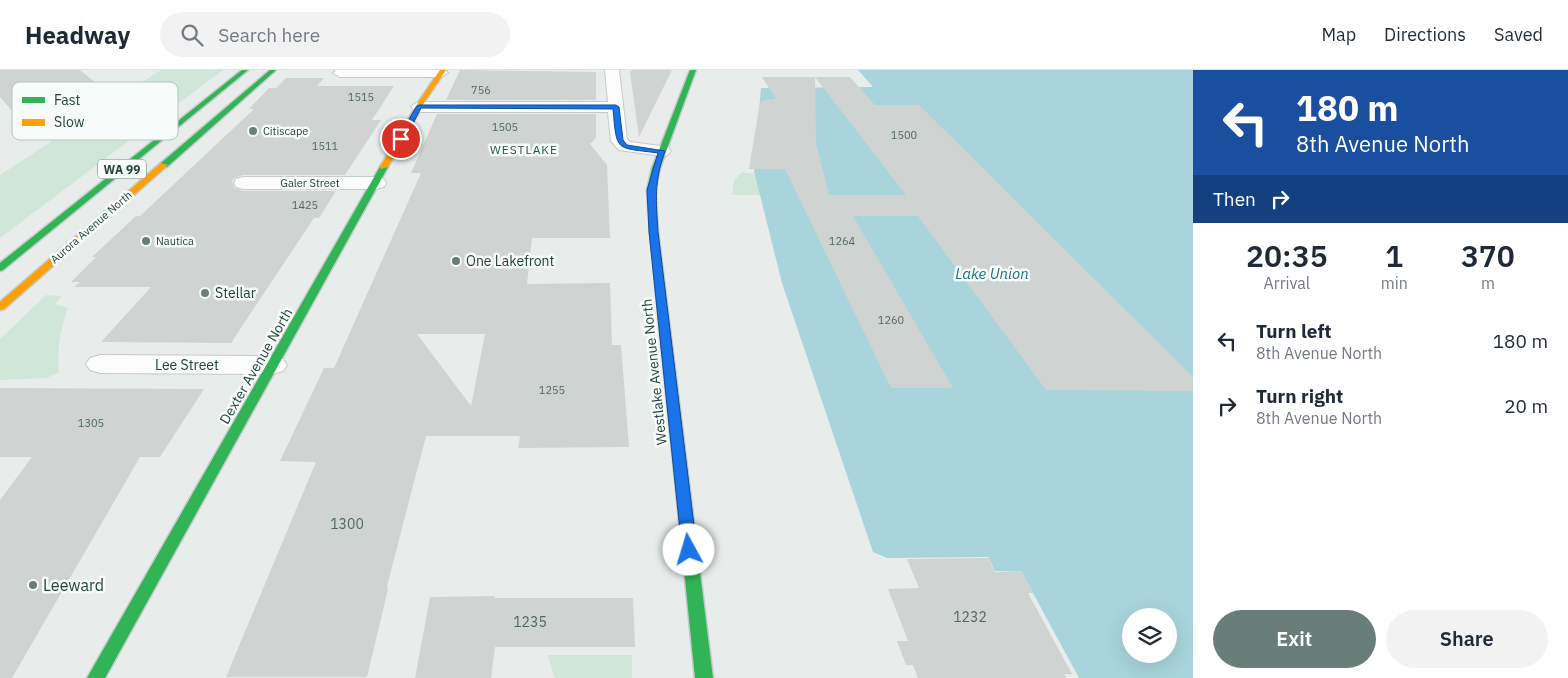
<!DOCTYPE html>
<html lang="en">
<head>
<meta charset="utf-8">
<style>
  :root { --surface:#fff; --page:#f2f2f3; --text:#1f2937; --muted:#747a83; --line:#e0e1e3; --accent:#697e78 }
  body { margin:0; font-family:"IBM Plex Sans",sans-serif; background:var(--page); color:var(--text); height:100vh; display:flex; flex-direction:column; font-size:19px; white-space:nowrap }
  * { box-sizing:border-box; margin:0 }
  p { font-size:16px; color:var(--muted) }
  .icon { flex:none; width:28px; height:28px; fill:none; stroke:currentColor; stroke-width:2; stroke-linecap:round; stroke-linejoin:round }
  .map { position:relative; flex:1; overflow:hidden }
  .drawer { display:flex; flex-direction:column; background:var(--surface); width:375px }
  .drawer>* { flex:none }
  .banner { background:#1a4fa0; color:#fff; overflow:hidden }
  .controls { position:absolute; left:1122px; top:538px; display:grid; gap:10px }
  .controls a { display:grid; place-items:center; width:55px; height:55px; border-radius:50%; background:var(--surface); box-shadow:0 5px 20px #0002; font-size:25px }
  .pin { position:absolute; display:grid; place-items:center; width:42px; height:42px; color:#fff; margin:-21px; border:2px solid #fff; border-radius:50%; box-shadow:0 1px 5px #0007 }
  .me { position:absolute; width:55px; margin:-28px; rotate:354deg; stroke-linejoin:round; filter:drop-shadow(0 0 4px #0008) }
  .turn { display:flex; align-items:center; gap:18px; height:105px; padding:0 20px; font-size:22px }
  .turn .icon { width:65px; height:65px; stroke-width:2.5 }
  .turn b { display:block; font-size:35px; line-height:42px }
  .then { display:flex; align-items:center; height:48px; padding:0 20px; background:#0003; gap:10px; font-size:19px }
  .eta { display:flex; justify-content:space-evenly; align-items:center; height:85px; text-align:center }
  .eta b { font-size:30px; font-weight:600; line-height:35px }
  .button { display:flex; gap:10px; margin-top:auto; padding:10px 20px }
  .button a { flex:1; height:58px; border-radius:30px; background:var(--accent); color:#fff; font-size:20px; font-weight:600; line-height:58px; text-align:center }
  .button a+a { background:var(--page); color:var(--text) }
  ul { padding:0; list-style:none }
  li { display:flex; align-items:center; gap:15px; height:65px; padding:0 20px }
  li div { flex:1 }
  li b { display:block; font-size:19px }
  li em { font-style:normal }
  header { display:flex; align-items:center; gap:30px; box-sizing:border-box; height:70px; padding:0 25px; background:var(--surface); border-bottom:1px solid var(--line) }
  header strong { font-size:24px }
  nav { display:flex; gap:28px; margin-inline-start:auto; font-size:18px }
  .search { width:350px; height:45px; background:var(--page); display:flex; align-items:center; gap:12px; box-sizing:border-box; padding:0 18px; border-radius:28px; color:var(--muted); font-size:19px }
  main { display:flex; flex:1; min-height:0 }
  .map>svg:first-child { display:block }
  .green { fill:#d1e6d8 }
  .water { fill:#a9d4db; fill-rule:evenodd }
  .building { fill:#cfd4d2; fill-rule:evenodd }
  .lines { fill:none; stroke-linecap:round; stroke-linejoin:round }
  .street-casing { stroke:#c5cac8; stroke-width:2 }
  .fast-casing { stroke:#c3cbc8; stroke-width:3 }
  .slow-casing { stroke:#c3cbc8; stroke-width:3 }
  .street { fill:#fcfcfc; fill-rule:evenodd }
  .fast { fill:#30b455; fill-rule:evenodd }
  .slow { fill:#ff9f0a; fill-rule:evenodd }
  .route { fill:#1a73e8; stroke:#114b97 }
  .poi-dot { fill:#697e78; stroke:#f7fbf9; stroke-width:2 }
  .labels { text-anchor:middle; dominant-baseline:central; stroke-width:5; stroke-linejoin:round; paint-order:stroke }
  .number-label { font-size:11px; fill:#506761 }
  .far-poi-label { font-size:11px; fill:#24423a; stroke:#f7fbf9; text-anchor:start }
  .far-street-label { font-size:11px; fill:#24423a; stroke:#f7fbf9 }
  .far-neighbourhood-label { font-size:12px; letter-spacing:1px; fill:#1f5548; stroke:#f7fbf9 }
  .shield { fill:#f7fbf9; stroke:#637a73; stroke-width:1 }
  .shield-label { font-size:12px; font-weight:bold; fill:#24423a }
  .poi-label { font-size:14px; fill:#24423a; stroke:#f7fbf9; text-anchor:start }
  .street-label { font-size:14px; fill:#24423a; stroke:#f7fbf9 }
  .near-number-label { font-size:14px; fill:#506761 }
  .water-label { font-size:15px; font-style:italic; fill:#1c6f80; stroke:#f7fbf9 }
  .near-poi-label { font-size:16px; fill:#24423a; stroke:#f7fbf9; text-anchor:start }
  .key { fill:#f7fbf9; stroke:#b8c4c0; stroke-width:1 }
  .key-label { font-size:14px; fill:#24423a }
</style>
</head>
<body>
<header>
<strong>Headway</strong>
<div class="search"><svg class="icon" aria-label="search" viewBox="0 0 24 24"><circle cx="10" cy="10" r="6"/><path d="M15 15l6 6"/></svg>Search here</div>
<nav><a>Map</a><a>Directions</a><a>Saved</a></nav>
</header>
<main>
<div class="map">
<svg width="1193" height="608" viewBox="0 0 1193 608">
  <rect width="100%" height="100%" fill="#e8edeb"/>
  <!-- green -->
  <path class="green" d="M161 0H223L0 168V105Z
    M742 102 755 104 761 125H732L734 110Z
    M46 225 62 226 55 234 68 238C60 260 57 278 59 302L47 308 0 310V269Z
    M547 585H632V608H555Z"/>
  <!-- water -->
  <path class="water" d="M858 0H1193V608H1079L1021 501H995L988 487 887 488 873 482 782 213 754 101 761 18 873 17ZM1131 546H1169V584H1131Z"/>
  <!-- building -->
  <path class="building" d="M0 0H80L105 20 12 41 0 27Z
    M460 0 596 2V30H446Z
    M632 0H672L639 67 630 2Z
    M762 7H850L875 35H919L1193 307V321L1046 320 918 146H853L953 318H891L785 99H749L760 32 768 29H776ZM815 7 906 125H829L816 74Z
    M286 8H324L317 16H394L372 50H381L345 105H243L234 108 232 112 234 118 243 121H336L319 148H314L231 273 101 272 151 217H74L80 212H71L96 187H92L136 146H140L254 39H249L269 18H276Z
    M437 44H596V68L590 74 607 95 610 168H532L527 214 610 213 612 275H621L629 377 518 378 520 366H426L387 516 388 519 367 607H226L316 392 280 391 324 298H334L421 103H411ZM417 264H485L471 336Z
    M0 318 204 319 160 387H140L12 608H0V430L32 387H0Z
    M988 488 995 502 1021 501 1033 523H1028L1072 604H1064L1066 608H918L913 595H906L897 571H908L888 519 919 518 907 489Z
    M495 526 494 528H633L635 577H495L491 608H415L430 527Z"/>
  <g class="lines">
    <!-- street casing -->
    <g class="street-casing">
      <path id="street" d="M336 0H445L448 3 441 7H340L333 3Z
        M605 0H619L627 69 630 72 668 77 671 81 668 85 662 86 619 80 611 71 608 42H419L414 40 411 37 414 34 419 32H608Z
        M243 107H377L384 109 386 113 384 117 377 119H243L236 117 234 113 236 109Z
        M100 285 273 286 283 289 287 295 283 301 273 304 100 303 90 300 86 294 90 288Z"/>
    </g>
    <!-- fast casing -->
    <g class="fast-casing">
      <path id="fast" d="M242 0H248L3 200 0 201V193Z
        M270 0H276L167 97H161V93Z
        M690 0H696L660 98 655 120 658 162 713 608H695L650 162 647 120 652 98Z
        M381 95 388 97 105 608H87Z"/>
    </g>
    <!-- slow casing -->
    <g class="slow-casing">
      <path id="slow" d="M440 0H446L425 31 388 97 381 99 380 97 419 31Z
        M161 93 168 95 4 239 0 240V232Z"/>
    </g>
    <!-- street -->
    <use href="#street" class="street"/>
    <!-- fast -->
    <use href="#fast" class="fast"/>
    <!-- slow -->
    <use href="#slow" class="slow"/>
  </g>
  <!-- route -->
  <path class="route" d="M419 35H616L619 37 623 70 627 75 665 81C654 112 656 130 658 162L697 480 694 484 689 486 684 484 682 480 649 162 647 120 658 83C615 77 617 83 613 39L421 38 404 71H399L398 69 416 37Z"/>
  <!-- markers -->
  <g class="poi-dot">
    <circle cx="253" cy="61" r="5"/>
    <circle cx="146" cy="171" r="5"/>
    <circle cx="456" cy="191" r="5"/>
    <circle cx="205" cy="223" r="5"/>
    <circle cx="33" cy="515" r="5"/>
  </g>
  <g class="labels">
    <!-- number labels -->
    <g class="number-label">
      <text x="481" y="20">756</text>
      <text x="361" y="27">1515</text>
      <text x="505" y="57">1505</text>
      <text x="904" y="65">1500</text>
      <text x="325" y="76">1511</text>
      <text x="305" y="135">1425</text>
      <text x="842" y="171">1264</text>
      <text x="891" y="250">1260</text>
      <text x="552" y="320">1255</text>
      <text x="91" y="353">1305</text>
    </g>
    <!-- far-poi labels -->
    <g class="far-poi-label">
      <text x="263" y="61">Citiscape</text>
      <text x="156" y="171">Nautica</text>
    </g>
    <!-- far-street labels -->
    <g class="far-street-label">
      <text x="310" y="113">Galer Street</text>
      <text transform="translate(91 157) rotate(-41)">Aurora Avenue North</text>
    </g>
    <!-- far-neighbourhood labels -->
    <g class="far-neighbourhood-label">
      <text x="524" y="79">WESTLAKE</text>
    </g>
    <!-- shield labels -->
    <rect class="shield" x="98" y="89.5" width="48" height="19" rx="4"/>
    <g class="shield-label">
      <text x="122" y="99">WA 99</text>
    </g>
    <!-- poi labels -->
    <g class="poi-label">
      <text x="466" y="191">One Lakefront</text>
      <text x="215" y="223">Stellar</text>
    </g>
    <!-- street labels -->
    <g class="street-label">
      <text x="187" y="295">Lee Street</text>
      <text transform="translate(256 296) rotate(-60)">Dexter Avenue North</text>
      <text transform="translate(654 302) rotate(-96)">Westlake Avenue North</text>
    </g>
    <!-- near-number labels -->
    <g class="near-number-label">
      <text x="347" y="454">1300</text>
      <text x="970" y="547">1232</text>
      <text x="530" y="552">1235</text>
    </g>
    <!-- water labels -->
    <g class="water-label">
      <text x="992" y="203">Lake Union</text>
    </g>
    <!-- near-poi labels -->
    <g class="near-poi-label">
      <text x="43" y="515">Leeward</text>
    </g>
  </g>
  <!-- legend -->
  <rect x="12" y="12" width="166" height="58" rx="8" class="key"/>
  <rect x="22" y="27" width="23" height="6" fill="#30b455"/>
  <rect x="22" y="49" width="23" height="7" fill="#ff9f0a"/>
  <g class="key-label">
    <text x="54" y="35">Fast</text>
    <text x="54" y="57">Slow</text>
  </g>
</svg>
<div class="controls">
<a><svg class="icon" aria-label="layers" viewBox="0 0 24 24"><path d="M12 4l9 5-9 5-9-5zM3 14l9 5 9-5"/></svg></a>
</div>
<div class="pin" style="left:401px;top:69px;background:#d93025"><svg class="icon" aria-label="arrive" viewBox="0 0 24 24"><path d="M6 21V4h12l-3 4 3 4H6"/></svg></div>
<svg class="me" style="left:689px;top:480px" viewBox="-20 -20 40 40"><circle r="19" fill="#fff"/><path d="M0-13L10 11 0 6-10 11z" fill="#1a73e8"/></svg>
</div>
<section class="drawer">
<div class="banner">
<div class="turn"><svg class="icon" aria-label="left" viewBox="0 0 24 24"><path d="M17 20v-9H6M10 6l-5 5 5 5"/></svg><div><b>180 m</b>8th Avenue North</div></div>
<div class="then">Then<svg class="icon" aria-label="right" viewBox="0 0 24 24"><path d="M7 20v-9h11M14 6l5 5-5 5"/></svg></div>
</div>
<div class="eta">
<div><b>20:35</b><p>Arrival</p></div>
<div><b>1</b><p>min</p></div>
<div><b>370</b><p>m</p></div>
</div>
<ul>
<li><svg class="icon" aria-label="left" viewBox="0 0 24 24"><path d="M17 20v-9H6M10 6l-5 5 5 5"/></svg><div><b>Turn left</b><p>8th Avenue North</p></div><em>180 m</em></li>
<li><svg class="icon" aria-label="right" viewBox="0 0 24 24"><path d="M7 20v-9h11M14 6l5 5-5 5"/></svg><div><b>Turn right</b><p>8th Avenue North</p></div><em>20 m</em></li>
</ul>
<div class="button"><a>Exit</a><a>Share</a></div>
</section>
</main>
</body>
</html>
